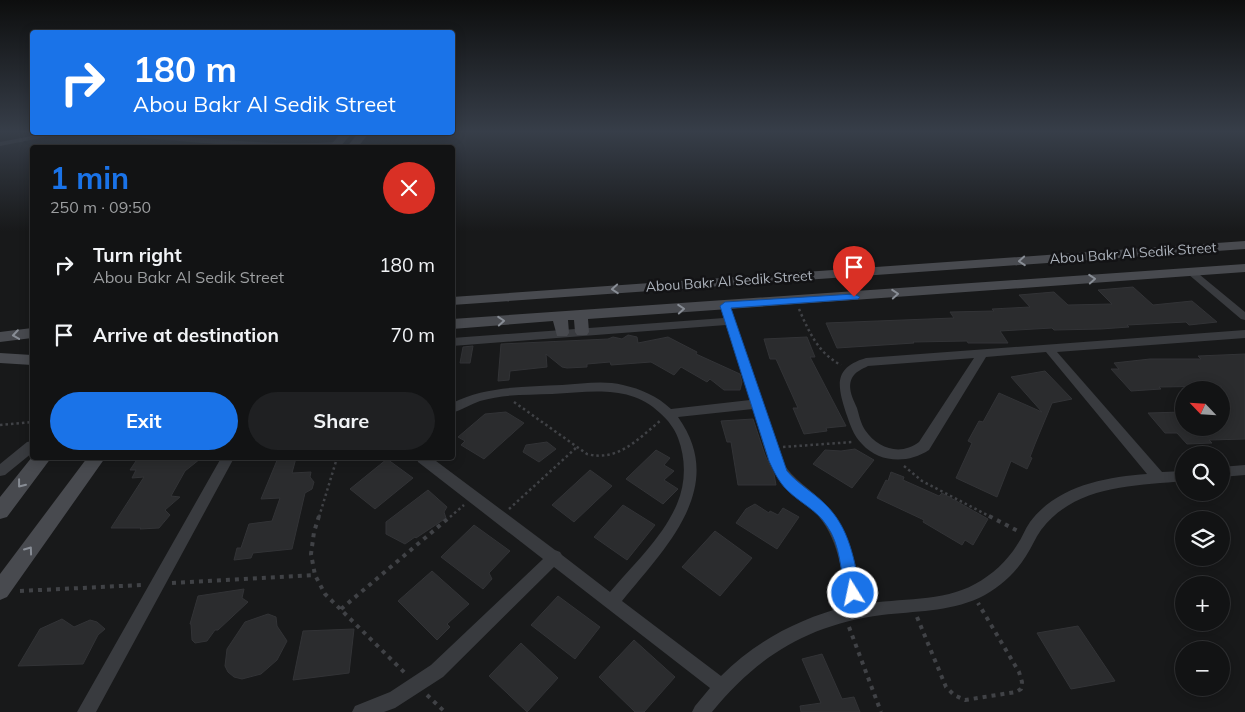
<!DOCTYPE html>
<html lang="en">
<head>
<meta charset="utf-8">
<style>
  :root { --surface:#121314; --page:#1f2022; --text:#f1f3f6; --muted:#9c9ea0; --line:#313234; --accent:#1a73e8 }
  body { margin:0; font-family:Mulish,sans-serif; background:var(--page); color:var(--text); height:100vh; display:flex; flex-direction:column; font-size:19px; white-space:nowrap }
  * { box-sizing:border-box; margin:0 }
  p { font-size:16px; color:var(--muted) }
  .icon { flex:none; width:28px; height:28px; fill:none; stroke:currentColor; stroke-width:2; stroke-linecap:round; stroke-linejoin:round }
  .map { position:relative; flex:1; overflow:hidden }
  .details { position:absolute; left:30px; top:145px; width:425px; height:315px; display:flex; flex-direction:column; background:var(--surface); border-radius:5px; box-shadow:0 2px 12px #0003,0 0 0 1px var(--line) }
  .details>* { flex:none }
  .top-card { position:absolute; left:30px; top:30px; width:425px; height:105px; border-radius:5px; box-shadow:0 2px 12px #0003,0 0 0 1px var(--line); background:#1a73e8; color:#fff; overflow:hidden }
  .needle { width:32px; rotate:295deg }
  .fabs { position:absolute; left:1175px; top:381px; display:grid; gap:10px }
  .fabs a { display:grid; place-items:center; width:55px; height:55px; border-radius:50%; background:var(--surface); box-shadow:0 2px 12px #0003,0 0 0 1px var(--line); font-size:25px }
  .pin { position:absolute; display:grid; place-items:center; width:42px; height:42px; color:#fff; margin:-51px -21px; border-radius:50% 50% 50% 0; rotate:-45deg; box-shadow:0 0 5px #0007 }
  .pin .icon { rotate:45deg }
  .me { position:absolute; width:55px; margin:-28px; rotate:350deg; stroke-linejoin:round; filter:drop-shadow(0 0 4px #0008) }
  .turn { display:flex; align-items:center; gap:18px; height:105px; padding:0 20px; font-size:22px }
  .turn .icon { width:65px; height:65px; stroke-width:2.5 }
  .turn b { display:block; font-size:35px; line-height:42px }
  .round { display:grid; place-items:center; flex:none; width:52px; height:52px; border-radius:26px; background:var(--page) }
  .summary { display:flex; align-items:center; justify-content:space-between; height:85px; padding:0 20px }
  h1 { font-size:30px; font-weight:700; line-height:38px; color:var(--accent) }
  .primary-button { display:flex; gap:10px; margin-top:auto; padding:10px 20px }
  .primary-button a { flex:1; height:58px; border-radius:30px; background:var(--accent); color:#fff; font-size:20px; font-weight:700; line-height:58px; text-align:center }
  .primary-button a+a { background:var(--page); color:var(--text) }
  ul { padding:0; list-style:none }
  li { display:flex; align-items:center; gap:15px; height:70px; padding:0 20px }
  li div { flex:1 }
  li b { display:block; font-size:19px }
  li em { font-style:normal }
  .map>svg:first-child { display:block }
  .building { fill:#2b2c2e; stroke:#323336 }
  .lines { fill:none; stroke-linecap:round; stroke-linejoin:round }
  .path-far1 { stroke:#404246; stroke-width:2.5; stroke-dasharray:2.5 3; stroke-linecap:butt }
  .path { stroke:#404246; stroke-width:4; stroke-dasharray:4 5; stroke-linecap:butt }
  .street { fill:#393b3f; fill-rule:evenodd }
  .secondary { fill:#484a4f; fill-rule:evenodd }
  .oneway { stroke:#888d95 }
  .route { fill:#1a73e8; stroke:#114b97 }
  .labels { text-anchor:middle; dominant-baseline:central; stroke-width:5; stroke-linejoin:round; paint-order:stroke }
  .street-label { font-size:14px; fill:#abb1ba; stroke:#131315 }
</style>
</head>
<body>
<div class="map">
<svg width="1245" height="712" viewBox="0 0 1245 712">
  <rect width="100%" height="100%" fill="#18191a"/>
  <!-- building -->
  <path class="building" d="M1133 287 1153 305 1192 301 1217 322 1189 325 1186 322 1127 325 1129 327 1101 329 1054 330 1052 328 1000 331 1008 343H968L967 341 913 342 914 343 837 348 826 323 954 318 950 312 994 311 992 309 1030 307 1019 295 1054 292 1068 305 1112 304 1098 290Z
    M628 335 637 337 638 343 668 337 697 352 696 354 740 374 742 382 740 390H724L710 379 707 382 681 367 674 375 651 362 611 365 610 362 587 364V367L567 368 562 367 546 354 547 367 510 371 509 380 498 381 501 344 608 339 613 337 622 339Z
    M807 337 815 357H810L846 426 826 428 827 431 804 434 793 408H798L776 359H770L764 339Z
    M473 346 470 363H460L463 347Z
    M1245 354V439L1209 440 1212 443 1187 444 1177 433H1165L1148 413 1184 412V428H1221V386L1159 387 1161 389 1131 391 1111 369H1119L1114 363 1150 359H1201L1198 356Z
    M1045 371 1072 399 1052 403 1035 444 1030 457 1032 458 1027 469 1011 461 997 497 956 478 972 443 968 441 979 421 983 422 999 393 1042 412 1011 377Z
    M506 412 524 423 484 459 461 445 465 441 458 437 485 414Z
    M753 419 765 455 774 474 776 485H738L731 442H727L721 421Z
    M547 442 556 449 539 462 523 452 526 445Z
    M855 449 874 460 852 488 813 464 825 450 841 451Z
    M656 450 670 458 664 465 674 471 664 480 678 489 663 504 626 479Z
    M138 458 200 459 185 471 171 496 180 497 165 510 170 515 159 528 140 529 141 528H111L144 477 132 478 136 470H130Z
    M278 458H296L292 473 311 472 310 477 314 482 312 489 305 493 292 549 253 553 251 558 234 560 237 548H241L249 524 272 521 280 498 261 499Z
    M387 459 413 478 375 509 350 489Z
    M590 470 612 486 574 522 552 505Z
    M891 472 904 477 903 480 939 496 942 493 988 519 973 545 965 540 962 545 923 522 924 520 877 498 886 480 888 481Z
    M428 490 447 507 444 512 446 518 416 538 415 537 405 544 386 534V522Z
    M755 504 769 513 770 511 778 515 783 508 799 517 777 549 736 523 746 509Z
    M623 505 655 525 627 560 594 537Z
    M474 525 510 551 489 573 492 579 483 589 441 557Z
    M715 531 752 558 720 596 682 567Z
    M432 571 469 604 447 624 450 627 437 640 398 601Z
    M244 589 242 598 248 602 218 630H215L207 641 195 643 192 640 191 624H190L198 596Z
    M558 596 600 627 575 659 531 625Z
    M268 614 276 617 277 626 287 641 277 660 261 674 242 679 234 677 228 672 225 666 227 649 245 622Z
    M62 619 74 627 90 620 97 622 105 629 98 635 83 664 18 666 40 629Z
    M1078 626 1115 681 1071 689 1037 633Z
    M354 629 349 673 293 680 303 631Z
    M634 640 675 677 644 712H635L599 677Z
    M521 643 558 678 527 712 489 676Z
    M822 654 842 699 854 697 860 712H801L800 706 821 703 802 659Z"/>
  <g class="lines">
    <!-- path-far1 -->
    <path class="path-far1" d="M799 309C809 332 818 353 841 365
      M514 402 587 454C618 462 638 439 660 421
      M0 425 32 422
      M783 447 853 442
      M904 466 922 481 991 517
      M509 509 577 447
      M319 517 337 458
      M450 517 464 505"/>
    <!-- path -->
    <path class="path" d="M319 516 314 532 311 554 315 575 325 594 407 675
      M989 516 1018 531
      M172 583 315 575
      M20 591 141 585
      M341 609 451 516
      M917 617 946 687 954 695 965 700 1016 692 1021 689 1022 682 1019 672 978 603
      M849 627 881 712
      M427 695 445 712"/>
    <!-- street -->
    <path class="street" d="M53 132H71L0 146V142Z
      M98 132C177 132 257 148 336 142L340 144C322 156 135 137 101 134Z
      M1191 269 1194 270 1245 312V320L1241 319 1188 274 1186 272Z
      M725 303 730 306 782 461C793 480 811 489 825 504 851 531 857 568 863 604 899 598 943 602 975 584 992 575 1007 561 1017 545 1022 538 1025 529 1030 522 1057 486 1105 477 1147 474L1046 352 986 357 929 450C908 464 879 463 862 444 853 435 850 424 846 413 838 387 832 368 866 358L1245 330V338L1057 352 1162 472 1184 471V481C1133 486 1075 485 1041 530 1035 538 1032 547 1026 556 1015 574 998 589 979 598 948 612 915 611 882 615 808 625 759 655 712 712H692L695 706 710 688 554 567 443 677 395 708 384 712H352L355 706 390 692 431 665 543 559 418 462 417 458H432L555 550 560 552 562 555 610 592C633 565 663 537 677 504 686 483 686 459 678 438 674 428 668 420 660 413 630 384 590 392 552 394 528 395 503 394 480 401 471 404 462 410 452 413V403C486 386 524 387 562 385 582 384 603 380 623 385 641 389 657 396 671 409L750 400 726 325 452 346V338L724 318 720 306ZM974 358 919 442C901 456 878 449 865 430 861 424 859 415 857 408 853 399 847 388 852 378 855 372 862 369 868 366ZM753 409C760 432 765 460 780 480 789 493 803 500 814 511 839 537 842 572 847 606 799 619 757 640 721 676L622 601C666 547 728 487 678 417Z
      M32 441V453L5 475 0 476V464L27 442Z
      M221 458H234L96 712H77Z
      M1245 465V475L1221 477V467Z"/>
    <!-- secondary -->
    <path class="secondary" d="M342 132H353L339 148H328Z
      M359 132H370L357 148H346Z
      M1245 241V249L452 305V297Z
      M1245 264V272L588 319 589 332 587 335H577L575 332 574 320H568L569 333 567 336H557L553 321 452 329V319Z
      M32 328V338L0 342V332Z
      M0 353 32 355V365L0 363Z
      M32 457 51 458 7 517 0 519V497Z
      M87 458H105L7 597 0 600V574Z"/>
  </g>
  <!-- one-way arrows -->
  <defs><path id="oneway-chevron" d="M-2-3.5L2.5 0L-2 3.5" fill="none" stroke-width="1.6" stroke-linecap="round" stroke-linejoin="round" transform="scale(1.25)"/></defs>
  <g class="oneway">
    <use href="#oneway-chevron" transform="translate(1022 261) rotate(176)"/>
    <use href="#oneway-chevron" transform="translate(1092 279) rotate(-4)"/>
    <use href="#oneway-chevron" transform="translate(615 289) rotate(176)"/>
    <use href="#oneway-chevron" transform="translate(895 294) rotate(-4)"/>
    <use href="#oneway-chevron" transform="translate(681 309) rotate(-4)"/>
    <use href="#oneway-chevron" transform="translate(501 321) rotate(-4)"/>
    <use href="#oneway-chevron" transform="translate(16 335) rotate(172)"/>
    <use href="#oneway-chevron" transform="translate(21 484) rotate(128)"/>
    <use href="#oneway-chevron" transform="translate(29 550) rotate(-54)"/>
  </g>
  <!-- sky -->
  <linearGradient id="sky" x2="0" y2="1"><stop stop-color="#0d0e0e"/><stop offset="0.57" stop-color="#373e49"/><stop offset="1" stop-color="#373e49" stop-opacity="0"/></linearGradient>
  <rect width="1245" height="231" fill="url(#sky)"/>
  <!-- route -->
  <path class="route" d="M854 294 860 297 858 299 731 308 787 471C798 484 813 492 825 504 850 528 854 560 861 593L858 598 853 600 847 598 845 593C841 571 840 544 827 526 817 510 800 503 787 490 779 482 774 472 769 461L720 306 725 302Z"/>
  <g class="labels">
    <!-- street labels -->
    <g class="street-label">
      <text transform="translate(1133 253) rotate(-4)">Abou Bakr Al Sedik Street</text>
      <text transform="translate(729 281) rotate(-4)">Abou Bakr Al Sedik Street</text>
    </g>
  </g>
</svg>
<div class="fabs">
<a><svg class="needle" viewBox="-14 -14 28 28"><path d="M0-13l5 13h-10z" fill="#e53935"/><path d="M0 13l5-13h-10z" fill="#9c9ea0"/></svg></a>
<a><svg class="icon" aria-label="search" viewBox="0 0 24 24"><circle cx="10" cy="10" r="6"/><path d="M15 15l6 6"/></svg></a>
<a><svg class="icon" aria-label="layers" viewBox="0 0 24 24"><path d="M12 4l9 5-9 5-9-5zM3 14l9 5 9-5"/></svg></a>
<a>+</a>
<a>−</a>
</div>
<div class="pin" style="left:854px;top:297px;background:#d93025"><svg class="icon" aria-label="arrive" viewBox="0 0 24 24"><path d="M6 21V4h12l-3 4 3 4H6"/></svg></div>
<svg class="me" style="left:853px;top:593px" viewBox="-20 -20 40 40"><circle r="17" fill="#1a73e8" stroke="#fff" stroke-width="3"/><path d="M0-11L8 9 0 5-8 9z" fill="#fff"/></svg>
<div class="top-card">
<div class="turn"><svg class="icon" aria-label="right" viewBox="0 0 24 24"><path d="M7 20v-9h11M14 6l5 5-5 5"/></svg><div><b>180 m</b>Abou Bakr Al Sedik Street</div></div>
</div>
<section class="details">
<div class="summary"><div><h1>1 min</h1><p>250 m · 09:50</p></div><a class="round" style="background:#d93025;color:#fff"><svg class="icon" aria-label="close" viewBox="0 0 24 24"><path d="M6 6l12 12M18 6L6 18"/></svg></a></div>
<ul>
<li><svg class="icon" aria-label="right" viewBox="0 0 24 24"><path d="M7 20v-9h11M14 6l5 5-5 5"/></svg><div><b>Turn right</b><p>Abou Bakr Al Sedik Street</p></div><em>180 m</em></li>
<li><svg class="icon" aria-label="arrive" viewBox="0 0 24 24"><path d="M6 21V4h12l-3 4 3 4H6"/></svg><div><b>Arrive at destination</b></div><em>70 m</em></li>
</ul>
<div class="primary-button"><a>Exit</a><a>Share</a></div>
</section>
</div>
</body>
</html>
